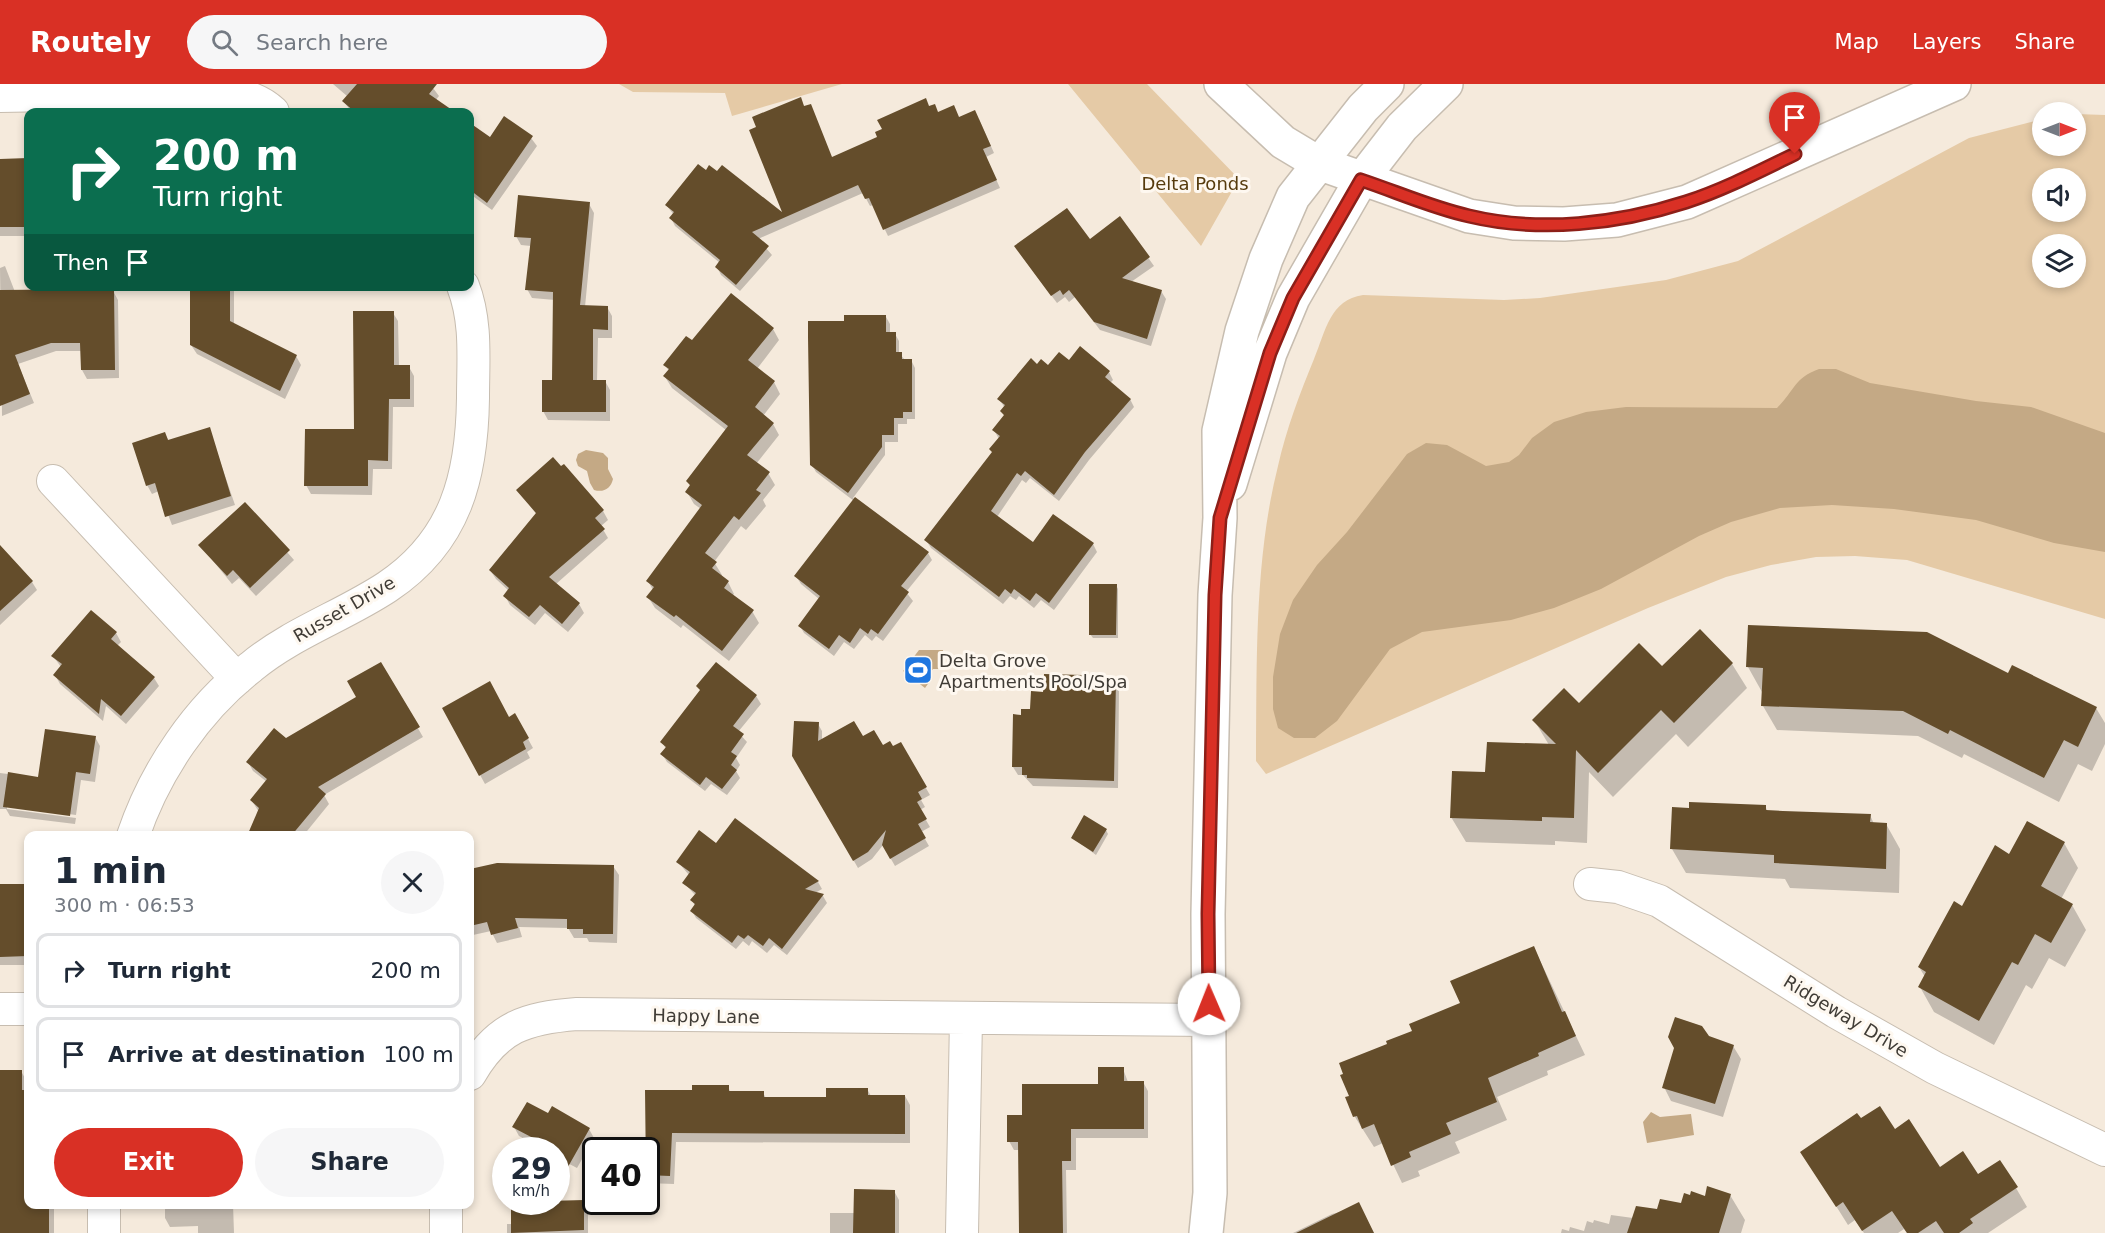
<!DOCTYPE html>
<html lang="en">
<head>
<meta charset="utf-8">
<style>
  :root { --surface:#fff; --page:#f6f6f7; --text:#1f2937; --muted:#747a83; --line:#e0e1e3; --accent:#d93025 }
  body { margin:0; font-family:"DejaVu Sans",sans-serif; background:var(--page); color:var(--text); height:100vh; display:flex; flex-direction:column; font-size:22px; white-space:nowrap }
  * { box-sizing:border-box; margin:0 }
  p { font-size:20px; color:var(--muted) }
  .icon { flex:none; width:33px; height:33px; fill:none; stroke:currentColor; stroke-width:2; stroke-linecap:round; stroke-linejoin:round }
  .map { position:relative; flex:1; overflow:hidden }
  .side { position:absolute; left:24px; top:747px; width:450px; height:378px; display:flex; flex-direction:column; background:var(--surface); border-radius:12px; box-shadow:0 3px 9px #0003 }
  .side>* { flex:none }
  .guide { position:absolute; left:24px; top:24px; width:450px; height:183px; border-radius:12px; box-shadow:0 3px 9px #0003; background:#0b6e4f; color:#fff; overflow:hidden }
  .needle { width:39px; rotate:90deg }
  .controls { position:absolute; left:2032px; top:18px; display:grid; gap:12px }
  .controls a { display:grid; place-items:center; width:54px; height:54px; border-radius:50%; background:var(--surface); box-shadow:0 3px 9px #0003; font-size:30px }
  .speed { position:absolute; left:492px; top:1053px; display:flex; gap:12px; font-size:30px; font-weight:700; text-align:center }
  .speed>* { display:grid; place-content:center; width:78px; height:78px; border-radius:50%; background:var(--surface); box-shadow:0 3px 9px #0003; line-height:1 }
  .speed small { font-size:15px; font-weight:400 }
  .speed .limit { border:3px solid #111; border-radius:9px; background:#fff; color:#111 }
  .pin { position:absolute; display:grid; place-items:center; width:51px; height:51px; color:#fff; margin:-62px -26px; border-radius:50% 50% 50% 0; rotate:-45deg; box-shadow:0 0 6px #0007 }
  .pin .icon { rotate:45deg }
  .me { position:absolute; width:66px; margin:-33px; rotate:359deg; stroke-linejoin:round; filter:drop-shadow(0 0 4px #0008) }
  .turn { display:flex; align-items:center; gap:21px; height:126px; padding:0 30px; font-size:27px }
  .turn .icon { width:78px; height:78px; stroke-width:2.5 }
  .turn b { display:block; font-size:42px; line-height:51px }
  .then { display:flex; align-items:center; height:57px; padding:0 30px; background:#0003; gap:12px; font-size:22px }
  .round { display:grid; place-items:center; flex:none; width:63px; height:63px; border-radius:32px; background:var(--page) }
  .head { display:flex; align-items:center; justify-content:space-between; height:102px; padding:0 30px }
  h1 { font-size:36px; font-weight:700; line-height:45px }
  .cta { display:flex; gap:12px; margin-top:auto; padding:12px 30px }
  .cta a { flex:1; height:69px; border-radius:36px; background:var(--accent); color:#fff; font-size:24px; font-weight:700; line-height:69px; text-align:center }
  .cta a+a { background:var(--page); color:var(--text) }
  ul { padding:0; list-style:none }
  li { display:flex; align-items:center; gap:18px; height:75px; margin:0 12px 9px; padding:0 18px; border:3px solid var(--line); border-radius:12px }
  li div { flex:1 }
  li b { display:block; font-size:22px }
  li em { font-style:normal }
  header { display:flex; align-items:center; gap:36px; box-sizing:border-box; height:84px; padding:0 30px; background:var(--accent); color:#fff }
  header strong { font-size:28px }
  nav { display:flex; gap:33px; margin-inline-start:auto; font-size:21px }
  .search { width:420px; height:54px; background:var(--page); display:flex; align-items:center; gap:15px; box-sizing:border-box; padding:0 21px; border-radius:33px; color:var(--muted); font-size:22px }
  .map>svg:first-child { display:block }
  .green { fill:#e5caa6; fill-rule:evenodd }
  .water { fill:#c4a985 }
  .shadow { fill:#0003 }
  .building { fill:#644d2b }
  .lines { fill:none; stroke-linecap:round; stroke-linejoin:round }
  .street-casing { stroke:#c7bdb0; stroke-width:34 }
  .secondary-casing { stroke:#c7bdb0; stroke-width:36 }
  .highway-casing { stroke:#c7bdb0; stroke-width:36 }
  .street { stroke:#fff; stroke-width:32 }
  .secondary { stroke:#fff; stroke-width:33 }
  .highway { stroke:#fff; stroke-width:33 }
  .route-casing { stroke:#8d1f18; stroke-width:15 }
  .route { stroke:#d93025; stroke-width:10 }
  .labels { text-anchor:middle; dominant-baseline:central; stroke-width:6; stroke-linejoin:round; paint-order:stroke }
  .park-label { font-size:18px; fill:#563b0d; stroke:#fef8f0 }
  .street-label { font-size:18px; fill:#403c36; stroke:#fef8f0 }
  .poi-label { font-size:18px; fill:#403c36; stroke:#fef8f0; text-anchor:start }
</style>
</head>
<body>
<header>
<strong>Routely</strong>
<div class="search"><svg class="icon" aria-label="search" viewBox="0 0 24 24"><circle cx="10" cy="10" r="6"/><path d="M15 15l6 6"/></svg>Search here</div>
<nav><a>Map</a><a>Layers</a><a>Share</a></nav>
</header>
<div class="map">
<svg width="2105" height="1149" viewBox="0 0 2105 1149">
  <rect width="100%" height="100%" fill="#f5eadc"/>
  <!-- green -->
  <path class="green" d="M619 0H842L732 32 725 9 633 8Z
    M1068 0H1147L1239 95 1201 162Z
    M2076 30 2105 31V535L1907 476 1855 472 1816 473 1771 481 1726 493 1648 524 1266 690 1256 677C1257 580 1254 477 1278 382 1286 346 1300 309 1314 275 1326 246 1330 216 1363 211L1504 216 1540 214 1666 196 1738 177 1969 54 2043 35V62H2076ZM2043 94H2076V128H2043ZM2043 160H2076V194H2043Z"/>
  <!-- water -->
  <path class="water" d="M1819 285H1836L1870 299 1976 317 2031 323 2105 349V468L2054 459 1976 436 1894 425 1832 421 1780 424 1731 438 1699 452 1601 505 1554 524 1511 536 1422 548 1390 565 1337 637 1315 654H1294L1278 644 1273 625V593L1280 550 1293 516 1317 481 1347 448 1407 370 1426 359 1447 361 1486 382 1509 378 1519 371 1532 354 1554 338 1586 328 1626 323 1777 324C1795 306 1794 294 1819 285Z
    M586 366 603 369 608 374V385L613 395C611 404 604 409 594 406L590 399 587 387 578 382 576 376 578 370Z
    M919 566H943V585H933L926 594 930 597 925 604 903 587Z
    M1651 1028 1660 1033 1691 1030 1694 1051 1647 1059 1643 1038Z"/>
  <!-- shadow -->
  <path class="shadow" d="M333 0H430L439 12 435 17 452 28H352L343 17 347 12Z
    M800 15 832 74 879 54 930 24 938 30 959 35H979L994 69 986 73 1000 104 888 152 873 121 870 122 863 109 758 155 772 171 740 207 721 191 717 183 720 179 675 142 671 134 674 131 667 122 785 133Z
    M470 41 490 55 531 54 537 62 492 126 470 110Z
    M0 76H28V152H0Z
    M589 120 594 129 585 223H607L612 232V254H598L597 297H605L610 306V337L548 336 543 327 554 298 555 216 532 214 527 205 531 162 521 161 516 152Z
    M1120 134 1154 182 1131 198 1161 207 1166 215 1151 262 1100 246 1075 213 1069 218 1065 213 1057 219 1021 171 1089 157Z
    M5 182 15 208 113 207 118 216 119 294 87 295 82 286V267H56L18 280 34 319 2 332 0 184Z
    M192 202H234V240L296 272 301 281 285 315 197 270 191 261Z
    M393 229 398 237 399 283H409L414 292V323H393L392 385H373L372 411 311 410 306 401 355 346Z
    M886 233 890 240V250H895L899 257V269L905 276H911L915 284V335H907V340H898V358H885V371L853 414 928 469 932 476 906 508 913 517 883 557 876 552 872 557 865 551 854 565 844 558 834 572 804 549 800 542 819 515 801 500 796 492 854 417 816 388 812 381 846 238Z
    M773 245 779 256 757 285 774 298 780 310 763 332 773 340 779 351 756 380 768 389 775 401 763 416 766 422 746 446 741 442 714 478 722 491 721 493 728 498 734 510 732 512 752 527 759 539 729 577 683 541 681 544 655 524 648 513 653 506 648 497 701 425 694 420 687 408 691 403 687 397 726 346 672 304 665 293 669 287 665 281 693 259Z
    M1069 278 1109 288 1113 296 1110 299 1130 315 1134 323 1089 376 1059 417 1030 394 1026 399 1022 396 997 433 1033 460 1053 432 1093 460 1097 468 1054 526 1041 516 1034 524 1019 512 1016 516 1010 512 1003 520 931 464 926 456 993 369 999 355 994 346 1005 333 1002 328 1005 324 999 315 1038 282 1048 283Z
    M209 345 235 421 172 441 159 407 152 410 147 401 165 350 169 357Z
    M564 382 603 427 608 436 601 442 608 454 556 500 579 520 584 529 568 548 545 529 535 541 510 521 505 512 509 507 496 495 490 486 537 431 518 406Z
    M245 420 294 476 256 512 239 494 232 500 200 461Z
    M0 479 32 498 37 506 0 541Z
    M1116 501 1118 505V554H1093L1090 550Z
    M116 549 121 558 117 562 154 594 159 602 126 640 106 622 103 637 60 600 55 591 61 583 53 572Z
    M381 580 423 653 324 711 329 720 303 752H248L259 728 252 717 267 698 253 687 248 678 358 613Z
    M716 580 756 612 761 620 738 648 747 658 736 674 740 681 736 687 740 694 727 711 711 700 705 707 667 678 662 670 666 665 662 658 701 607Z
    M1732 580 1747 604 1688 663 1676 650 1613 713 1589 688 1587 759 1555 757V761L1466 758 1451 733 1487 690 1549 661 1534 636Z
    M1748 583 2008 591 2096 624 2105 639V660L2092 687 2078 680 2059 718 1964 670 1962 674 1918 652 1777 646 1763 622 1762 608Z
    M1082 592 1084 597 1115 598 1119 606 1118 704 1033 702 1023 691H1018L1013 683 1014 632H1023L1032 627 1045 609Z
    M444 625 509 635 515 631 533 664 527 668 530 674 485 700Z
    M818 640 822 647V657L862 654 882 663 893 664 900 660 930 711 921 716 925 723 920 726 930 743 921 748 929 762 895 782 883 761 872 775 858 784 794 672Z
    M95 653 100 662 95 698 81 696 76 731 7 722V725L76 734 75 740 10 732 6 725H0V689L40 694Z
    M1765 722 1768 728 1870 731 1874 740H1886L1900 765 1899 809 1790 804 1785 795 1686 789 1672 765Z
    M735 736 818 798 822 805 815 809 823 812 827 819 787 871 774 861 767 869 752 857 749 862 743 857 736 865 696 834 692 827 695 822 692 816 696 812 684 799 689 791 678 778 716 761Z
    M1106 746 1108 750 1096 771 1073 754Z
    M2064 759 2078 784 2061 815 2072 821 2086 846 2065 883 2049 874 2032 905 2026 901 1994 961 1934 928 1920 903 1925 893 1919 883 1963 824 2009 772Z
    M497 780 613 782 619 791 617 859 589 858 587 854H574L568 844 519 843 522 853 497 859 491 847 473 851 470 845V787Z
    M0 802H28V881H0Z
    M1534 864 1585 971 1547 987 1548 991 1497 1013 1507 1036 1455 1058 1460 1069 1418 1087 1420 1092 1402 1099 1383 1059 1374 1063 1355 1033 1347 1014 1351 1012 1389 961 1461 920Z
    M1708 954 1733 962 1741 975 1723 1033 1671 1017 1664 1003Z
    M1123 985 1128 998H1143L1148 1007V1054H1076V1086H1066L1067 1149H1020V1066H1014L1009 1057 1023 1032 1099 1002Z
    M0 987H21L26 996V1008H28V1120H54V1149H0Z
    M728 1003 731 1009H763L766 1014H828L867 1005 871 1012H905L910 1021V1059L676 1058 674 1100 646 1099V1066H641V1059L646 1060 693 1008Z
    M548 1031 589 1045 594 1054 577 1084 556 1073V1066H546L519 1052 514 1043Z
    M1861 1036 1895 1047 1940 1085 1978 1092 2016 1104 2027 1123 1988 1149H1907L1904 1145 1898 1149H1864L1855 1136 1848 1141 1802 1068Z
    M556 1092H563L568 1101 558 1118H583L588 1127V1149H507V1140H512V1118H556Z
    M894 1107 899 1116V1149H830V1129H854Z
    M1730 1111 1745 1136 1741 1149H1561L1562 1145 1569 1147 1570 1143 1584 1147 1587 1137 1593 1139 1594 1136 1609 1140 1611 1131 1633 1134 1706 1113Z
    M165 1120H233L234 1149H198V1142L170 1143 165 1134Z
    M1360 1123 1374 1149H1293L1332 1130Z"/>
  <!-- building -->
  <path class="building" d="M357 0H437L429 10 455 28H355L342 17Z
    M801 13 804 22 811 20 832 73 877 53 875 48 882 45 877 36 926 14 929 22 935 20 938 28 954 21 959 33 975 26 991 62 983 65 997 96 883 146 869 114 865 115 858 101 752 148 769 162 736 201 715 183 720 176 669 134 674 128 665 121 698 80 706 86 709 81 717 87 722 81 782 128 749 46 756 43 752 33Z
    M504 32 533 52 487 119 470 106V39L490 53Z
    M28 74V143H0V75Z
    M518 111 590 118 580 221 608 222V246L593 245V296H606V328H542V296H552L553 208 525 206 531 154 514 153Z
    M1067 124 1090 155 1120 132 1150 173 1122 194 1162 206 1147 255 1094 238 1069 206 1063 211 1060 206 1051 212 1014 162Z
    M114 205 115 286H81L80 259H51L15 271 30 310 0 322V206Z
    M190 205 230 206V237L297 271 280 307 190 261Z
    M731 209 774 244 748 276 775 297 755 323 774 339 747 371 770 388 756 406 761 409 739 436 734 432 705 469 717 478 712 484 729 497 724 504 754 526 722 567 676 531 674 533 646 513 654 503 646 497 702 421 685 408 690 401 686 397 728 342 663 292 669 285 663 281 686 252 692 256Z
    M353 227H394V281H410V315H389L388 377 368 376V402H304L305 345H354Z
    M844 231H886V248H896V268H902V275H912V328H903V334H894V351H882V363L848 409 810 381 808 253V237H844Z
    M1080 262 1110 287 1105 293 1131 315 1085 368 1054 411 1025 387 1021 392 1017 389 991 427 1033 458 1053 430 1094 459 1049 519 1036 509 1030 517 1014 505 1011 510 1005 505 999 513 924 456 992 368 989 365 1000 352 992 346 1004 331 1000 327 1005 321 997 315 1031 274 1037 280 1041 275 1048 281 1059 268 1069 276Z
    M210 343 231 412 165 433 155 399 146 402 132 359 165 348 168 356Z
    M553 373 561 382 564 380 604 426 595 434 605 445 549 493 580 519 562 540 540 521 529 533 503 512 509 504 489 486 536 429 516 406Z
    M855 413 929 468 901 502 909 508 878 550 871 545 868 550 860 544 850 559 839 551 829 565 798 542 820 512 794 492Z
    M245 418 290 466 250 504 233 486 227 492 198 461Z
    M0 461 33 497 0 527Z
    M1089 500H1117L1116 551H1089Z
    M91 526 117 548 111 555 155 593 121 632 101 615 99 630 53 591 62 580 51 572Z
    M1748 541 1927 548 2008 589 2012 581 2097 623 2078 663 2064 656 2044 694 1950 646 1948 650 1903 627 1761 622 1763 584 1746 583Z
    M1700 545 1733 579 1674 639 1661 626 1598 689 1576 666 1574 734 1542 733V737L1450 734 1452 687 1485 688 1487 658 1556 660 1532 636 1564 604 1579 619 1639 559 1662 582Z
    M381 578 420 643 318 703 326 710 291 752H247L259 724 250 716 267 695 246 678 274 644 286 654 356 613 347 597Z
    M716 578 757 611 733 642 744 650 731 668 737 672 731 681 737 686 722 705 706 693 700 701 660 670 666 663 660 658 700 606 696 602Z
    M1044 590 1083 591 1082 596H1116L1114 697 1027 694V691H1022V683H1012L1013 630 1021 631V625H1030L1031 607 1043 608Z
    M490 597 509 633 515 629 529 654 523 658 526 665 479 692 442 624Z
    M794 637 819 638 818 657 854 637 863 652 874 646 883 661 890 657 893 662 901 658 927 703 918 708 922 715 917 718 927 735 918 740 926 754 890 775 882 761 886 746 868 768 853 777 792 672Z
    M45 645 96 652 90 690 76 688 70 732 3 723 8 688 38 693Z
    M1689 718 1766 721V726L1783 727 1871 730 1870 738 1887 739 1886 785 1774 779V771L1670 765 1672 723 1689 724Z
    M1084 731 1107 745 1093 768 1071 754Z
    M735 734 819 797 805 805 824 810 782 865 769 854 763 862 748 851 744 855 738 851 732 859 690 827 695 820 690 816 696 809 682 799 690 788 676 778 699 746 716 759Z
    M2027 737 2065 758 2041 802 2073 820 2051 859 2035 850 2018 881 2012 878 1979 937 1918 903 1926 888 1918 883 1954 817 1962 822 1995 761 2009 770Z
    M497 779 614 781 613 850H583V845H567V835L515 834 518 844 491 851 487 838 470 842V785Z
    M0 800H28V872L0 873Z
    M1534 862 1562 928 1565 927 1576 952 1538 969 1539 972 1488 994 1497 1018 1446 1039 1451 1050 1409 1068 1411 1073 1391 1082 1374 1040 1362 1045 1357 1032 1353 1033 1345 1013 1349 1012 1340 991 1343 990 1339 979 1387 960 1386 957 1412 947 1409 940 1460 919 1450 897Z
    M1675 933 1702 942 1709 952 1734 961 1715 1020 1662 1004 1674 964 1668 953Z
    M1098 983H1124V997H1144V1045H1071V1077H1062L1063 1149H1019L1018 1058H1007V1031H1022V1000H1098Z
    M0 986H22V1006H28V1120H49V1149H0Z
    M692 1001H729V1007H764V1013H826V1004H868V1011H905V1050L672 1049 670 1092 646 1091 645 1006H692Z
    M527 1018 548 1029 552 1022 590 1044 556 1104V1066L512 1043Z
    M1880 1022 1895 1045 1909 1035 1940 1083 1963 1067 1978 1090 2000 1076 2018 1103 1970 1135 1973 1139 1959 1149H1944L1936 1137 1918 1149H1907L1892 1127 1862 1147 1843 1118 1836 1123 1800 1068 1857 1029 1861 1034Z
    M1707 1102 1731 1110 1719 1149H1627L1636 1122 1657 1125 1660 1115 1681 1119 1684 1109 1690 1111 1691 1107 1705 1112Z
    M854 1105 895 1106V1149H853Z
    M584 1116V1146L511 1149V1118Z
    M1359 1118 1374 1149H1296Z"/>
  <g class="lines">
    <!-- street casing -->
    <g class="street-casing">
      <path id="street" d="M0 12 216 8C238 10 257 13 273 28
        M53 397 237 595
        M133 752C155 687 197 625 251 583 292 549 343 532 387 503 456 457 472 392 473 314 473 276 477 238 463 202
        M1590 800 1618 803 1659 817 1836 928 1935 984 2105 1066
        M0 925H28
        M470 990C497 943 525 934 577 930L1210 936
        M446 1120V1149
        M104 1149V1120
        M962 1149 966 935"/>
    </g>
    <!-- secondary casing -->
    <g class="secondary-casing">
      <path id="secondary" d="M1230 400 1270 269 1293 214 1361 96 1402 43 1446 0
        M1206 1149 1210 1109 1208 830 1215 511 1220 434 1219 347 1242 247 1266 175 1293 113 1363 24 1387 0"/>
    </g>
    <!-- highway casing -->
    <g class="highway-casing">
      <path id="highway" d="M1221 0 1283 58 1318 79 1469 132 1514 139 1564 140 1617 136 1687 118 1954 0"/>
    </g>
    <!-- street -->
    <use href="#street" class="street"/>
    <!-- secondary -->
    <use href="#secondary" class="secondary"/>
    <!-- highway -->
    <use href="#highway" class="highway"/>
  </g>
  <g class="lines">
    <!-- route casing -->
    <g class="route-casing">
      <path id="route" d="M1209 920 1208 830 1215 511 1220 434 1270 269 1293 214 1361 96C1397 108 1433 124 1469 132 1540 149 1618 140 1686 118 1723 106 1760 87 1795 70"/>
    </g>
    <!-- route -->
    <use href="#route" class="route"/>
  </g>
  <!-- icons -->
  <defs>
    <g id="stadium-square" transform="scale(1.5)"><rect x="-9" y="-9" width="18" height="18" rx="4" fill="#1f77e0" stroke="#fef8f0"/><path d="M0-5a6.5 5 0 1 0 0 10a6.5 5 0 1 0 0-10ZM-3.5-1.8h7v3.6h-7Z" fill="#fff"/></g>
  </defs>
  <g fill-rule="evenodd">
    <use href="#stadium-square" x="918" y="586"/>
  </g>
  <g class="labels">
    <!-- park labels -->
    <g class="park-label">
      <text x="1195" y="99">Delta Ponds</text>
    </g>
    <!-- street labels -->
    <g class="street-label">
      <text transform="translate(344 525) rotate(-30)">Russet Drive</text>
      <text transform="translate(706 932) rotate(1)">Happy Lane</text>
      <text transform="translate(1846 932) rotate(31)">Ridgeway Drive</text>
    </g>
    <!-- poi labels -->
    <g class="poi-label">
      <text x="939" y="576">Delta Grove<tspan x="939" dy="21">Apartments Pool/Spa</tspan></text>
    </g>
  </g>
</svg>
<div class="controls">
<a><svg class="needle" viewBox="-14 -14 28 28"><path d="M0-13l5 13h-10z" fill="#e53935"/><path d="M0 13l5-13h-10z" fill="#747a83"/></svg></a>
<a><svg class="icon" aria-label="sound" viewBox="0 0 24 24"><path d="M4 9h4l5-4v14l-5-4H4zM17 9q2 3 0 6"/></svg></a>
<a><svg class="icon" aria-label="layers" viewBox="0 0 24 24"><path d="M12 4l9 5-9 5-9-5zM3 14l9 5 9-5"/></svg></a>
</div>
<div class="speed"><div>29<small>km/h</small></div><div class="limit">40</div></div>
<div class="pin" style="left:1795px;top:70px;background:#d93025"><svg class="icon" aria-label="arrive" viewBox="0 0 24 24"><path d="M6 21V4h12l-3 4 3 4H6"/></svg></div>
<svg class="me" style="left:1209px;top:920px" viewBox="-20 -20 40 40"><circle r="19" fill="#fff"/><path d="M0-13L10 11 0 6-10 11z" fill="#d93025"/></svg>
<div class="guide">
<div class="turn"><svg class="icon" aria-label="right" viewBox="0 0 24 24"><path d="M7 20v-9h11M14 6l5 5-5 5"/></svg><div><b>200 m</b>Turn right</div></div>
<div class="then">Then<svg class="icon" aria-label="arrive" viewBox="0 0 24 24"><path d="M6 21V4h12l-3 4 3 4H6"/></svg></div>
</div>
<section class="side">
<div class="head"><div><h1>1 min</h1><p>300 m · 06:53</p></div><a class="round"><svg class="icon" aria-label="close" viewBox="0 0 24 24"><path d="M6 6l12 12M18 6L6 18"/></svg></a></div>
<ul>
<li><svg class="icon" aria-label="right" viewBox="0 0 24 24"><path d="M7 20v-9h11M14 6l5 5-5 5"/></svg><div><b>Turn right</b></div><em>200 m</em></li>
<li><svg class="icon" aria-label="arrive" viewBox="0 0 24 24"><path d="M6 21V4h12l-3 4 3 4H6"/></svg><div><b>Arrive at destination</b></div><em>100 m</em></li>
</ul>
<div class="cta"><a>Exit</a><a>Share</a></div>
</section>
</div>
</body>
</html>
